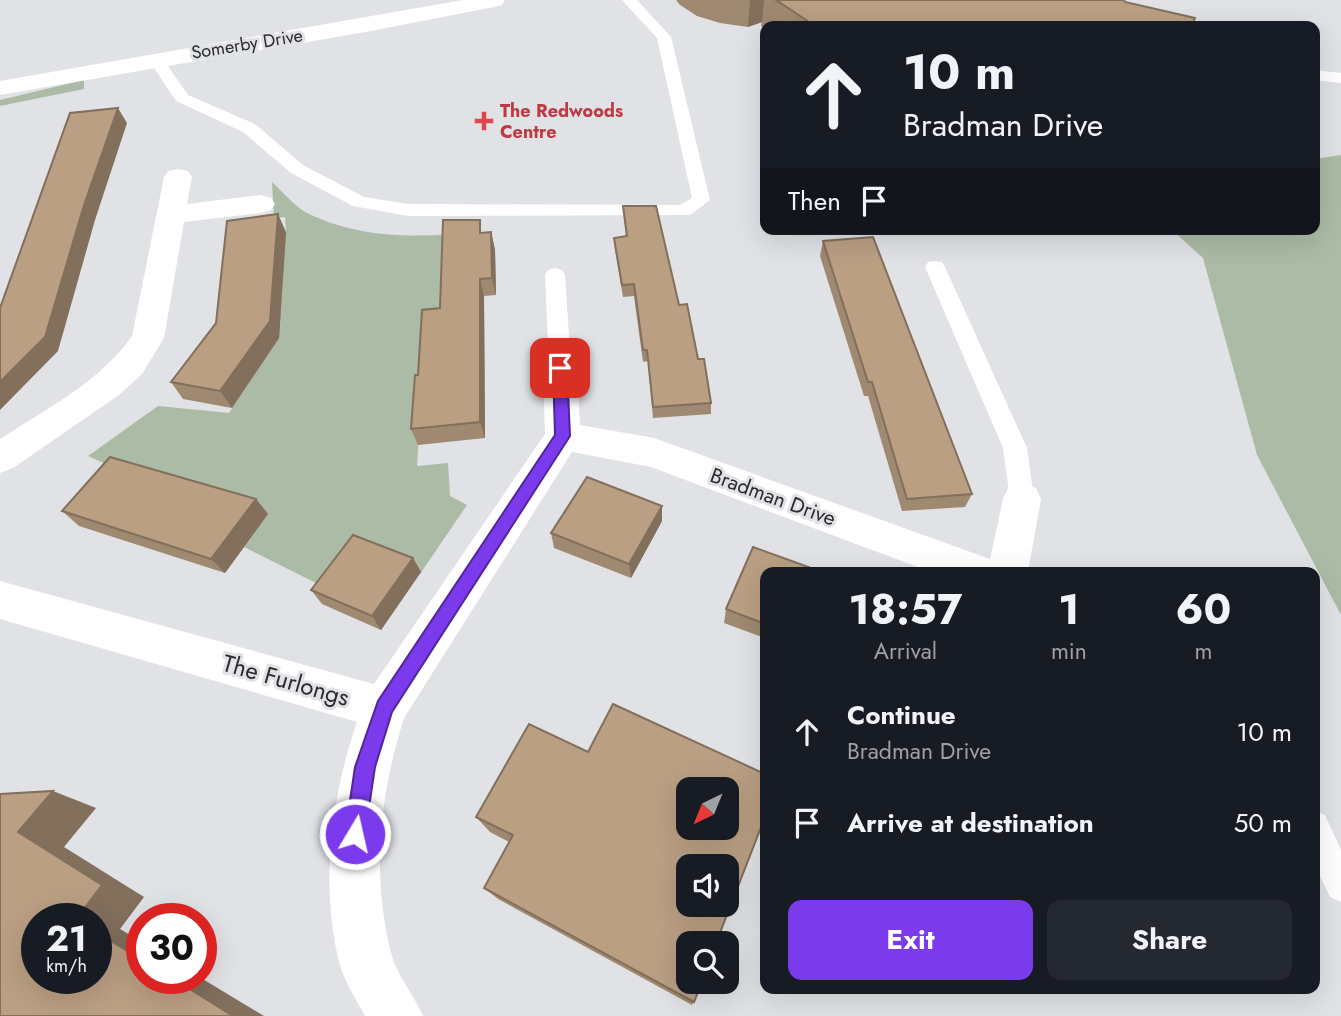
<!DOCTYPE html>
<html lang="en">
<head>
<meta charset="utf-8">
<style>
  :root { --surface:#171b24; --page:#242831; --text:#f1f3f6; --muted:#9ea1a6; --accent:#7c3aed }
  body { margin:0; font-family:Jost,sans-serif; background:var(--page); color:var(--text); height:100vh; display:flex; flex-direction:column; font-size:26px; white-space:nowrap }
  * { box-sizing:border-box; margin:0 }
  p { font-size:23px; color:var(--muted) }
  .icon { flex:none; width:38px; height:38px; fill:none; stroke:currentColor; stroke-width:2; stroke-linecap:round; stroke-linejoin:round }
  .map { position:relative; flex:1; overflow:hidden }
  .details { position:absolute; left:760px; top:567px; width:560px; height:427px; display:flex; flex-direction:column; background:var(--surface); border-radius:14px; box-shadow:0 7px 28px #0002 }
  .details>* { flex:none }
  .banner { position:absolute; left:760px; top:21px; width:560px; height:214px; border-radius:14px; box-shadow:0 7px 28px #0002; background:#171b24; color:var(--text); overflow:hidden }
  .needle { width:46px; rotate:223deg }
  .tools { position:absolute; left:676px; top:777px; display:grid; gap:14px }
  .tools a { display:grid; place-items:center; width:63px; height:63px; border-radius:14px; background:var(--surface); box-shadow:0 7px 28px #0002; font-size:35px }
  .speed { position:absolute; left:21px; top:903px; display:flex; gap:14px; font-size:35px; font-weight:700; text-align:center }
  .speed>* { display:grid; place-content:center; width:91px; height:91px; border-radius:50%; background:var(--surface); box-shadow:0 7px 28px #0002; line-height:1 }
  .speed small { font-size:18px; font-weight:400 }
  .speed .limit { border:10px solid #d22; background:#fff; color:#111 }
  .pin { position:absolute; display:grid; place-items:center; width:60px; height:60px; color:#fff; margin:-30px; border-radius:14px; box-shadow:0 4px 10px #0006 }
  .me { position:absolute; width:77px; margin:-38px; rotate:9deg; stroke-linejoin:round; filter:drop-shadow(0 0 5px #0008) }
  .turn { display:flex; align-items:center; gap:24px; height:147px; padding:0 28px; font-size:32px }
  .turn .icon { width:91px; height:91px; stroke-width:2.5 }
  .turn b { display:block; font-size:49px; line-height:60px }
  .then { display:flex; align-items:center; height:66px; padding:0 28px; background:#0003; gap:14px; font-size:26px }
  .eta { display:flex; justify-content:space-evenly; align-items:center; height:119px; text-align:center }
  .eta b { font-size:42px; font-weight:700; line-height:49px }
  .cta { display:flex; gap:14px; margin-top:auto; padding:14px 28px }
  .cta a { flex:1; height:80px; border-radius:14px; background:var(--accent); color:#fff; font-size:28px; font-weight:700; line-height:80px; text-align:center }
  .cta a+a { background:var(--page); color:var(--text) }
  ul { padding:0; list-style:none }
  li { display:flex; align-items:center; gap:21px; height:91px; padding:0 28px }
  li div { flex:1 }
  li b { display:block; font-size:26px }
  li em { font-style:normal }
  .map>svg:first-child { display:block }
  .green { fill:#acbba5 }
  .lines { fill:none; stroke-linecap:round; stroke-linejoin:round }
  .service { fill:#fff; fill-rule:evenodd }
  .minor { fill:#fff; fill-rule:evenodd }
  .wall { fill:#a08971 }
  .shaded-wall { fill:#826f5c }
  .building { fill:#ba9f83; stroke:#826f5c; stroke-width:2; fill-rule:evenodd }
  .route { fill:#7c3aed; stroke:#51269a; stroke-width:2 }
  .health-dot { fill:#e0444e; stroke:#e0e2e6; stroke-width:2.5 }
  .labels { text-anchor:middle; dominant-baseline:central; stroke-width:6; stroke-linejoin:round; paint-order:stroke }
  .far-street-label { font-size:18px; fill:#2a2b2c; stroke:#e0e2e6 }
  .far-health-label { font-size:18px; font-weight:bold; fill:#be3a42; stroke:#e0e2e6; text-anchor:start }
  .street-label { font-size:21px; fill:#2a2b2c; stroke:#e0e2e6 }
  .near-street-label { font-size:24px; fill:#2a2b2c; stroke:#e0e2e6 }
</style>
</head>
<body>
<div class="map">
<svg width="1341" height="1016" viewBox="0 0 1341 1016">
  <rect width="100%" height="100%" fill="#e0e2e6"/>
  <!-- green -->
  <path class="green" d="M84 80V89L0 106V100Z
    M1341 155V615L1257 455 1203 258 1171 229H1314V159Z
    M272 182C283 192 296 208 309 214 366 241 420 236 480 233L445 313 421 392 417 466 448 463 450 496 467 505 420 574 399 565 332 591 244 547 267 515 126 473 88 456 158 406 229 413 268 354 286 232 285 217 274 218Z"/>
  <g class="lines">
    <!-- service -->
    <path class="service" d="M622 0H637L671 37 710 200 690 215 408 216 353 206 291 173 243 132 176 101 148 59 156 54 161 56 188 95 255 124 303 165 364 197 408 204 680 205 692 198 657 38Z
      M1314 70 1341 73V83L1314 80Z
      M935 261 942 262 945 267 1027 448 1034 499 1031 506 1022 509 1013 506 1010 499 1003 448 925 267 928 262Z
      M555 268 562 270 565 275 571 368 568 374 560 376 552 374 549 368 545 275 548 270Z
      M1314 811 1325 815 1341 850V902L1330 897 1314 863Z"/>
    <!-- minor -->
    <path class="minor" d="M463 0H505L502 5 494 7 371 31 0 95V81Z
      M178 169 188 171 192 177 187 204 261 195 271 198 275 204 271 210 261 213 184 222 164 338 142 374 119 395 13 468 0 473V439C46 409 100 382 132 336L164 177 168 171Z
      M560 356 572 359 577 368 580 425 654 438 990 559 1003 499 1008 488 1022 483 1036 488 1041 499 1028 572H931L651 467 572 452 404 718C380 794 371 874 391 953 396 974 414 995 423 1016H365C356 999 344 981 339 962 320 884 331 797 357 722L0 619V581L374 684 545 434 543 368 548 359Z"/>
  </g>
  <!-- wall -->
  <path class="wall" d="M676 0H1124L1125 2 1192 26H765V29L761 26 762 22 748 27 720 23 697 16 680 5Z
    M623 206 679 305 698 359 711 403V414L653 418 648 361 643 362 634 296 623 297 615 250 614 238 626 236Z
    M286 232 279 338 232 408 183 399 171 382Z
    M491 232 495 250 496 295 484 296 485 438 418 445 411 429 418 375 440 308 483 233Z
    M823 241 972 494 965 507 902 511 868 396H864L820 256Z
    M256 499 268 514 225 573 79 526 62 511Z
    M662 521 631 578 554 548 551 533Z
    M413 558 421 572 381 630 322 604 311 590Z
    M765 572V638L724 623 726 609Z
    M529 724 694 1002 692 1005 498 899 484 888 509 842 490 832 476 817Z"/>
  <!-- shaded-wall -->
  <path class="shaded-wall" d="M750 0H764L762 22 748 27Z
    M118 108 127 123 95 220 58 351 0 410V382L84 205Z
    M278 214 286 232 279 338 232 408 220 391Z
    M491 232 495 250 496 295 492 278Z
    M480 279 484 296 485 438 480 422Z
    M256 499 268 514 225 573 211 559Z
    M662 506V521L631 578 629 564Z
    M413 558 421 572 381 630 372 616Z
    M53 791 96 808 64 847 144 897 120 929 142 942V960L96 932V919H76L18 832Z
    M172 978H201L264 1016H233Z"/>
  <!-- building -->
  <path class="building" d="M776 0H1124L1125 2 1195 18 1192 26H815Z
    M118 108 84 205 45 337 0 382V308L70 113Z
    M623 206H656L679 305 687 304 698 359H704L711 403 653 407 647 350H643L634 284 622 285 614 238 627 236Z
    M278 214 270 321 220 391 171 382 216 323 227 221Z
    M443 220H480V233L491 232 492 278 480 279V422L411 429 415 375H418L422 310 440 308Z
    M873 237 972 494 907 499 872 382H868L823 241Z
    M110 457 256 499 211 559 62 511Z
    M587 477 662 506 629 564 551 533Z
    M353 535 413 558 372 616 311 590Z
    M753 547 822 572H765V624L726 609Z
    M613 704 765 774V817L716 943H688V982H702L694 1002 484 888 513 835 476 817 529 724 588 752ZM688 789H726V828H688ZM688 866H726V905H688Z
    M53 791 18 832 102 885 76 919H37V978H96V932L142 960V978H172L233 1016H0V794Z"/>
  <!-- route -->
  <path class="route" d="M560 363 567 368 570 436 392 712 375 767 365 834 362 841 355 844 348 841 345 834 355 767 378 701 555 435 553 368Z"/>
  <!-- markers -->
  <path class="health-dot" d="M480.5 110.5h7v7h7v7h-7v7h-7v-7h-7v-7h7z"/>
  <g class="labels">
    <!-- far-street labels -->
    <g class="far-street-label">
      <text transform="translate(247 44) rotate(-9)">Somerby Drive</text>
    </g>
    <!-- far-health labels -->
    <g class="far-health-label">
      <text x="500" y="111">The Redwoods<tspan x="500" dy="21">Centre</tspan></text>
    </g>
    <!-- street labels -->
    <g class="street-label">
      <text transform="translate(773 497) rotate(20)">Bradman Drive</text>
    </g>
    <!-- near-street labels -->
    <g class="near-street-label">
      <text transform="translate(286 680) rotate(16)">The Furlongs</text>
    </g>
  </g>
</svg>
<div class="tools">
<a><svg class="needle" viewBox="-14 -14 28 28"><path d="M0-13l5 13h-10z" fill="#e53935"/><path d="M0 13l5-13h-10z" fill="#9ea1a6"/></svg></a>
<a><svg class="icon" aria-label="sound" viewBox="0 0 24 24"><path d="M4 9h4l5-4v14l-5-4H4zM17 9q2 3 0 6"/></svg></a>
<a><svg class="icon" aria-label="search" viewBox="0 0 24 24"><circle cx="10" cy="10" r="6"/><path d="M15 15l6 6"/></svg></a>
</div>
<div class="speed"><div>21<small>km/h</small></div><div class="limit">30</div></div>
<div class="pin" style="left:560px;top:368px;background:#d93025"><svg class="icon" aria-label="arrive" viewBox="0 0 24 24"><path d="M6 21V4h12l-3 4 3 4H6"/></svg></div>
<svg class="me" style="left:355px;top:834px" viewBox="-20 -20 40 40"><circle r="17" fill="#7c3aed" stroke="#fff" stroke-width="3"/><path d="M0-11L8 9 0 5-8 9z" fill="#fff"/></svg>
<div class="banner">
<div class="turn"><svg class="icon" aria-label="ahead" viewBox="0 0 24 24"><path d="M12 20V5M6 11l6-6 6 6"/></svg><div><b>10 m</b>Bradman Drive</div></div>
<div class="then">Then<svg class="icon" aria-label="arrive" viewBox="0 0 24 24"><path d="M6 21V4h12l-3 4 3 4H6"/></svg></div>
</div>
<section class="details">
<div class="eta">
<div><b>18:57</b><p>Arrival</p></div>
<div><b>1</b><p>min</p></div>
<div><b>60</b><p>m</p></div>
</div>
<ul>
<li><svg class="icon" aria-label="ahead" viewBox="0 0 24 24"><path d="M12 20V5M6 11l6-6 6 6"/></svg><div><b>Continue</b><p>Bradman Drive</p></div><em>10 m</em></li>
<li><svg class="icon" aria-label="arrive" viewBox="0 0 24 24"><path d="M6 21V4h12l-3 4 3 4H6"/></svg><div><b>Arrive at destination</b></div><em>50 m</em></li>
</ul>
<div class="cta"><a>Exit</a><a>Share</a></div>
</section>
</div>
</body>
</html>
